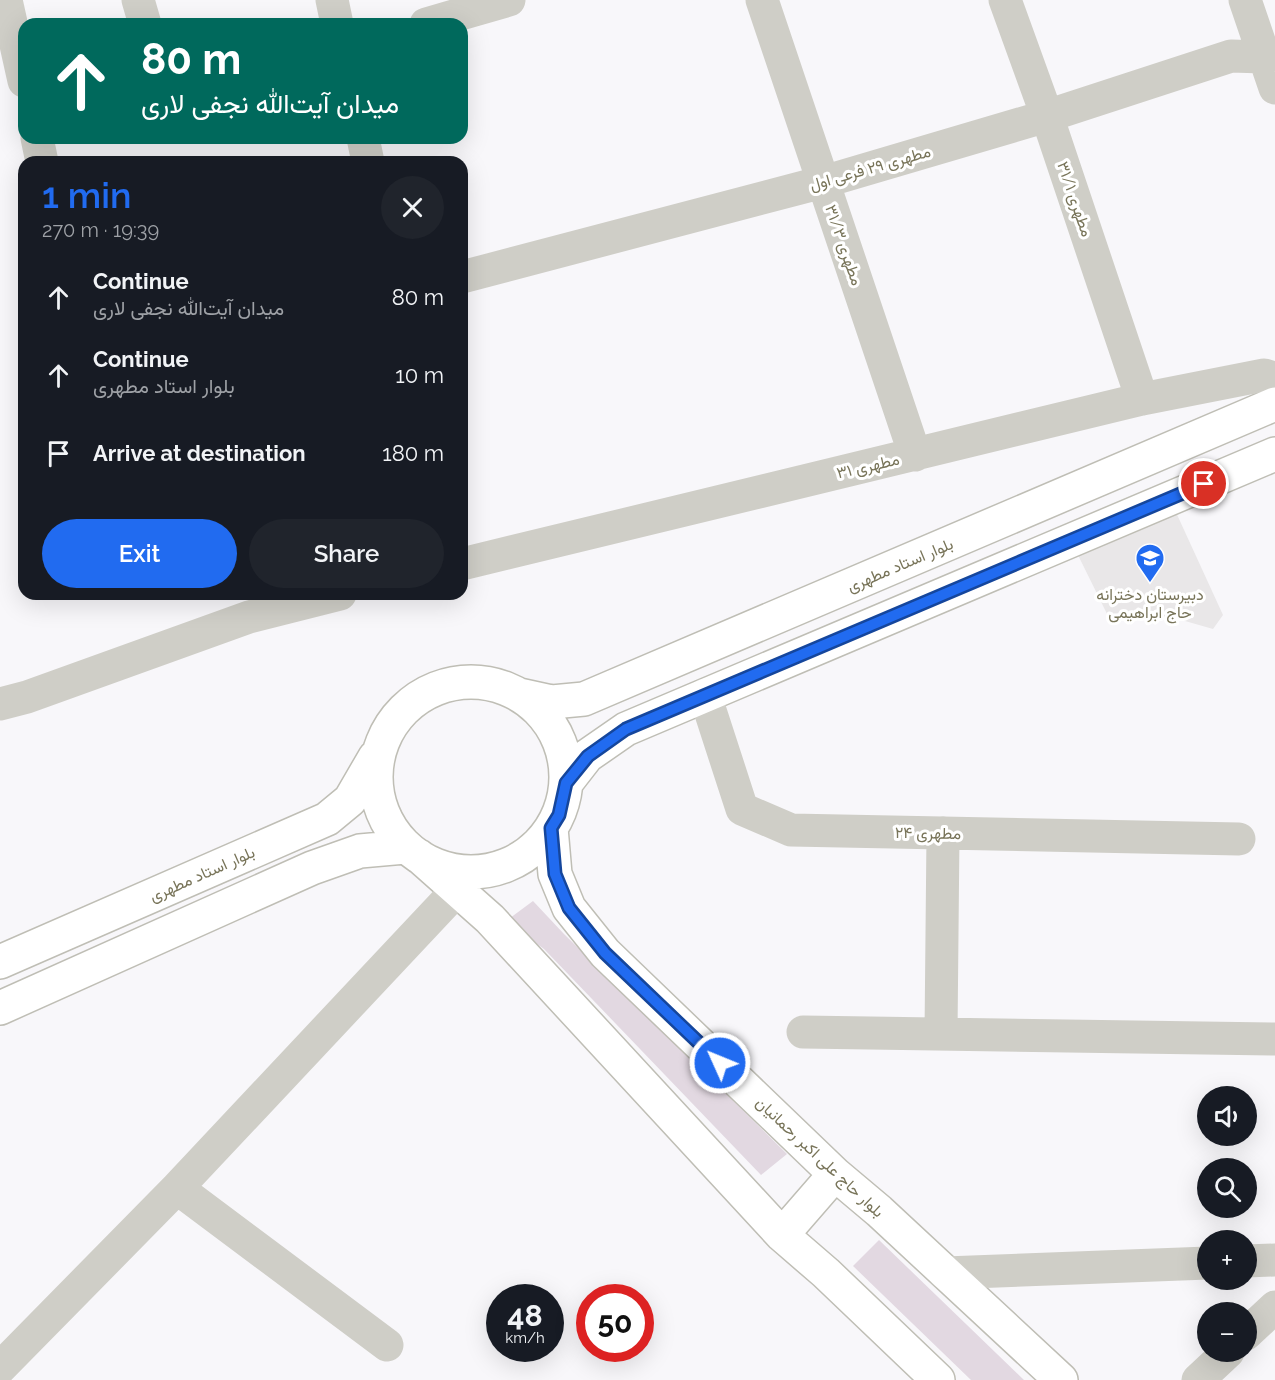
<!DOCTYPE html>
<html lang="en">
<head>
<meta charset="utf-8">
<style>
  :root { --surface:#171b24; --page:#20242c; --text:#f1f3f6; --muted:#9ea1a6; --accent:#216bf0 }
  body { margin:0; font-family:Raleway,Vazirmatn,sans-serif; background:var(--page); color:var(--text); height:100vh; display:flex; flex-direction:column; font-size:22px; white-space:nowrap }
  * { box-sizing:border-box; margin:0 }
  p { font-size:20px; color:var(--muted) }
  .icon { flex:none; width:33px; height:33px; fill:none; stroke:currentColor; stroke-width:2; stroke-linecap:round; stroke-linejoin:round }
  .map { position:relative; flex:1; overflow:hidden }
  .panel { position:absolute; left:18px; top:156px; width:450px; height:444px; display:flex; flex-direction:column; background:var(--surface); border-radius:18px; box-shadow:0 6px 24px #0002 }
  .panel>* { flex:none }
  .top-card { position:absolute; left:18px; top:18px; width:450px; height:126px; border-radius:18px; box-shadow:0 6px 24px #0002; background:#00695c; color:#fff; overflow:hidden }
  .tools { position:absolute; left:1197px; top:1086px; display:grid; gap:12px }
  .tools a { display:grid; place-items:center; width:60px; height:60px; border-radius:50%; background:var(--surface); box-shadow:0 6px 24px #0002; font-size:30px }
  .speed { position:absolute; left:486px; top:1284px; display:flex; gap:12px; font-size:30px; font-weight:700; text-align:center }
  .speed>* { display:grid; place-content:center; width:78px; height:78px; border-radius:50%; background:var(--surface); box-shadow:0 6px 24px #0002; line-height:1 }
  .speed small { font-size:15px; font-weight:400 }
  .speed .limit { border:9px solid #d22; background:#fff; color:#111 }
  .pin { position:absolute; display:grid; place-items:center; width:51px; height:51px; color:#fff; margin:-26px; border:3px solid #fff; border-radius:50%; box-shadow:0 2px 6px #0007 }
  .me { position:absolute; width:66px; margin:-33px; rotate:314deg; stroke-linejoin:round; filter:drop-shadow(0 0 4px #0008) }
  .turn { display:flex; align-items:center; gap:21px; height:126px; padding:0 24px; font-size:27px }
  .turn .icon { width:78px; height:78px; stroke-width:2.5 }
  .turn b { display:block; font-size:42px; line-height:51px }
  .round { display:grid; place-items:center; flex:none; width:63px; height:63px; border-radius:32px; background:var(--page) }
  .head { display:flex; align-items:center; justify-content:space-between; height:102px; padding:0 24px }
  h1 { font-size:36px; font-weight:600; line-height:45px; color:var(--accent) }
  .primary-button { display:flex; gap:12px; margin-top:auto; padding:12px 24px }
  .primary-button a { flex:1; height:69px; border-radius:36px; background:var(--accent); color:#fff; font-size:24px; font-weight:600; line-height:69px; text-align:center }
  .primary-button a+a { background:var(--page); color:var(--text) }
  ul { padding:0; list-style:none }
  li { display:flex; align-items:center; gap:18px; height:78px; padding:0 24px }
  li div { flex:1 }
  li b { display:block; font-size:22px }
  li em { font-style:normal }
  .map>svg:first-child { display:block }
  .built { fill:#e9e7e8 }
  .green { fill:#e2d8e1 }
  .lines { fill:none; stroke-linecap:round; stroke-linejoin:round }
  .major-casing { stroke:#bfbeb5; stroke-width:36 }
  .minor { stroke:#cfcec7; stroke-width:33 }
  .major { stroke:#fff; stroke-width:33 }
  .route-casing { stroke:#15469c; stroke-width:15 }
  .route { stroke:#216bf0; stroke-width:10 }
  .labels { text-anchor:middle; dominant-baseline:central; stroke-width:6; stroke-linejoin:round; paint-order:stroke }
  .street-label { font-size:16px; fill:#787459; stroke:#fff }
  .poi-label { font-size:16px; fill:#787459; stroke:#fff }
</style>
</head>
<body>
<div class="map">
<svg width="1275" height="1380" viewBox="0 0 1275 1380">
  <rect width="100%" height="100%" fill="#f8f7fa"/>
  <!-- built -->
  <path class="built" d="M1174 508 1223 615 1213 629 1171 617 1137 616 1111 622 1076 551Z"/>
  <!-- green -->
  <path class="green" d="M533 901 564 934 787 1154 761 1175 544 949 506 921Z
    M879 1240 1024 1380H971L853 1266Z"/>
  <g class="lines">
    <!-- major casing -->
    <g class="major-casing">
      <path id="major" d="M376 777a95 95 0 1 1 190 0a95 95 0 1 1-190 0Z
        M520 695 552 702 584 699 1275 404
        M566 783 587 756 626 729 1275 454
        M551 828 555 874 569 908 605 953 835 1174 879 1211 1061 1380
        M419 856 490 919 782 1235 826 1273 938 1380
        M0 962 327 819 350 800 375 757
        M0 1008 312 868 360 851 405 847
        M782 1235 835 1174"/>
    </g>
    <!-- minor -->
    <path class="minor" d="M6 0 24 81
      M138 0 145 24
      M332 0 337 24
      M762 0 915 455
      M1005 0 1047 116 1142 399
      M1245 0 1275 88
      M426 24 509 0
      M37 138 42 162
      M363 138 368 162
      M462 277 823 182 1047 116 1231 56 1264 57 1275 54
      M462 564 1142 399 1264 375 1275 378
      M705 695 742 809 791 830 1239 839
      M0 704 27 697 249 617 340 594
      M803 1032 1275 1039
      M941 1034 943 833
      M177 1188 387 1345
      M1246 1261 1275 1260
      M945 1273 1208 1263
      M1246 1334 1275 1307
      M0 1368 177 1188 457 890
      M1198 1380 1228 1352"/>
    <!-- major -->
    <use href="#major" class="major"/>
  </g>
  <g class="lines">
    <!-- route casing -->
    <g class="route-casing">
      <path id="route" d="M720 1063 605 953 569 908 555 874 551 828 559 815 566 783 588 756 626 729 1204 484"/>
    </g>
    <!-- route -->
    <use href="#route" class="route"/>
  </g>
  <!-- icons -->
  <defs>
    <g id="school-pin" transform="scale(1.5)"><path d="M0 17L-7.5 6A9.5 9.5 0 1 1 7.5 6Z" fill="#216bf0" stroke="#fff"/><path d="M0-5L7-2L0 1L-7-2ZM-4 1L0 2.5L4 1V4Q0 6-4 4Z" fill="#fff"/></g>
  </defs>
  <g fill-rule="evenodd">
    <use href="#school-pin" x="1150" y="558"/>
  </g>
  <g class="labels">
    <!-- street labels -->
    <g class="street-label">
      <text transform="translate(870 168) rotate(-16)">مطهری ۲۹ فرعی اول</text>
      <text transform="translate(1075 199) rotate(71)">مطهری ۳۱/۱</text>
      <text transform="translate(844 245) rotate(71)">مطهری ۳۱/۳</text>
      <text transform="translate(868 466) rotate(-13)">مطهری ۳۱</text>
      <text transform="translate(900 565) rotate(-23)">بلوار استاد مطهری</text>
      <text transform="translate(928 833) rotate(1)">مطهری ۲۴</text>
      <text transform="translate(202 874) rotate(-24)">بلوار استاد مطهری</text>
      <text transform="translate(820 1157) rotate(43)">بلوار حاج علی اکبر رحمانیان</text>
    </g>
    <!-- poi labels -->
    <g class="poi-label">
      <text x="1150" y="594">دبیرستان دخترانه<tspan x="1150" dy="18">حاج ابراهیمی</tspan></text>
    </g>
  </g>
</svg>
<div class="tools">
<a><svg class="icon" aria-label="sound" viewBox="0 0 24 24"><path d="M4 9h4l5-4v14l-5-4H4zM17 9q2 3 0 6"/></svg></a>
<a><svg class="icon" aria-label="search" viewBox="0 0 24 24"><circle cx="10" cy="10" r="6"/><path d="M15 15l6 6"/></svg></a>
<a>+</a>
<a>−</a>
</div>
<div class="speed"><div>48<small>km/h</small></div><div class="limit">50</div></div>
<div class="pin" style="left:1204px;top:484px;background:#d93025"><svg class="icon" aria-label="arrive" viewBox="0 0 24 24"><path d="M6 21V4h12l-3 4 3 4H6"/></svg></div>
<svg class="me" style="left:720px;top:1063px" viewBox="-20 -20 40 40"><circle r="17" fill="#216bf0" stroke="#fff" stroke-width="3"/><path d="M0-11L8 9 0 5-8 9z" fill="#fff"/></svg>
<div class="top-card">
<div class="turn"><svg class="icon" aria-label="ahead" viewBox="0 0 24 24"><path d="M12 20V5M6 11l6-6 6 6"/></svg><div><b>80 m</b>میدان آیت‌الله نجفی لاری</div></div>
</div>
<section class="panel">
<div class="head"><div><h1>1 min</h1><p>270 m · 19:39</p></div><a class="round"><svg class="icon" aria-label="close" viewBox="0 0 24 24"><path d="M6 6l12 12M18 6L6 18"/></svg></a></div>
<ul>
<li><svg class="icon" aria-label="ahead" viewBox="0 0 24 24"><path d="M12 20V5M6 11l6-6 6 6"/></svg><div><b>Continue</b><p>میدان آیت‌الله نجفی لاری</p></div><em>80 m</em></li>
<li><svg class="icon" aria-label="ahead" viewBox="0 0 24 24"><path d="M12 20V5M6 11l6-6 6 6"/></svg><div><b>Continue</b><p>بلوار استاد مطهری</p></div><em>10 m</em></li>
<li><svg class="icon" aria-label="arrive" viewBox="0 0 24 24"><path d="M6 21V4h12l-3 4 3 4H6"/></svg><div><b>Arrive at destination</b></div><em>180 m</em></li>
</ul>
<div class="primary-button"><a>Exit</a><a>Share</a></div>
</section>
</div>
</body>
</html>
